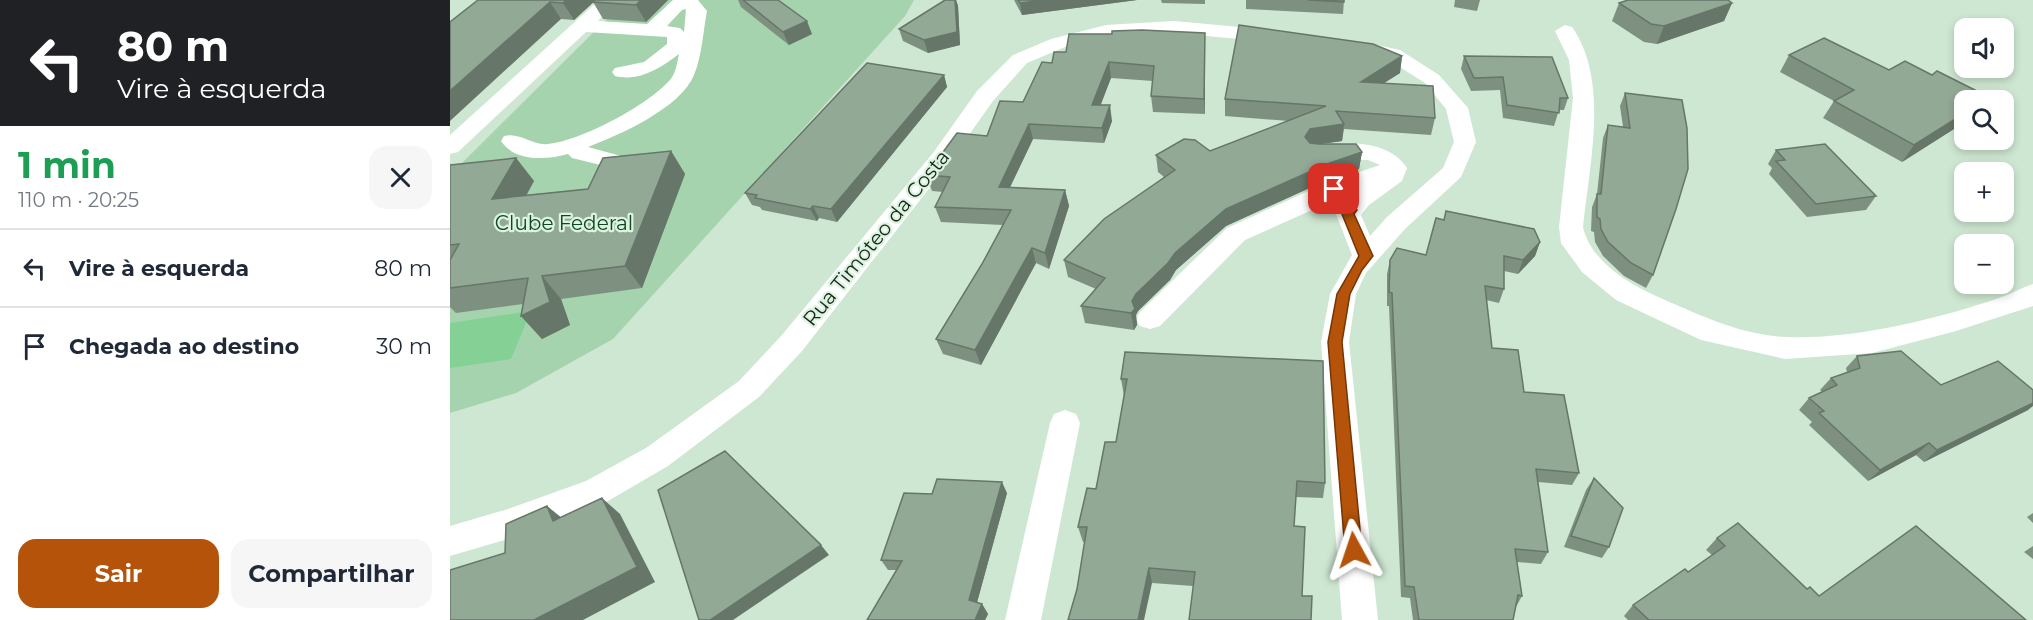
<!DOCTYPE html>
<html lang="pt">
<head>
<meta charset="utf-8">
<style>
  :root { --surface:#fff; --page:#f6f6f7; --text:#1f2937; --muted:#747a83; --line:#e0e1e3; --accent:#b45309 }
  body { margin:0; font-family:Montserrat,sans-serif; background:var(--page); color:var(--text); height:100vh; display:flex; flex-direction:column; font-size:22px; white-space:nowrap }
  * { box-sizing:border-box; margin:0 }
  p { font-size:20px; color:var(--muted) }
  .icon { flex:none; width:33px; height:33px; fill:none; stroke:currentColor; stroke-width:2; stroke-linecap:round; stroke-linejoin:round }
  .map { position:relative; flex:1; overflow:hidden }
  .sheet { display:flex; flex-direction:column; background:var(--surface); width:450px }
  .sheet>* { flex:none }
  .guide { background:#202124; color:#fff; overflow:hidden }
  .buttons { position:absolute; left:1504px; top:18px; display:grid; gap:12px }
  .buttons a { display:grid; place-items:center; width:60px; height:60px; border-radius:12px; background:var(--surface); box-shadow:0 3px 9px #0003; font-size:30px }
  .pin { position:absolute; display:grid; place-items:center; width:51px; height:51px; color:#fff; margin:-26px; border-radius:12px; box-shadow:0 3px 9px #0006 }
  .me { position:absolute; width:66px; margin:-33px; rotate:355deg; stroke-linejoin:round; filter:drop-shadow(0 0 4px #0008) }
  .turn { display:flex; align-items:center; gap:21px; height:126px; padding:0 18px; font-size:27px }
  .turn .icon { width:78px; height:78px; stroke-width:2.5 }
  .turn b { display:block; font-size:42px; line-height:51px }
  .round { display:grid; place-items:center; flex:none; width:63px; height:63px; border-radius:18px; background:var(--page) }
  .summary { display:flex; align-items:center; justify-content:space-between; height:102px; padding:0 18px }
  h1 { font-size:36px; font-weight:700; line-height:45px; color:#1e9e55 }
  .cta { display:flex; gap:12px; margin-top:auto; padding:12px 18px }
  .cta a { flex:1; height:69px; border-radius:18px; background:var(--accent); color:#fff; font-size:24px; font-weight:700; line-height:69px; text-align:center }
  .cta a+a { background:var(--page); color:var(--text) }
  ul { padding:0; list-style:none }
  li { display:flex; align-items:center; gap:18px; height:78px; padding:0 18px; border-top:2px solid var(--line) }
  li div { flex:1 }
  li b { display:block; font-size:22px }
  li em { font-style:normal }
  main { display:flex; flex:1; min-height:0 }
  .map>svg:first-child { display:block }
  .green { fill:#a5d3ad }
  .water { fill:#85d095 }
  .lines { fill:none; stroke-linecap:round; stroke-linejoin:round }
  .minor { fill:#fff; fill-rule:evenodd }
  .wall { fill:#7e9181 }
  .shaded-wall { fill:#667669 }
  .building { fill:#92a996; stroke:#667669; stroke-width:1.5 }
  .route { fill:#b45309; stroke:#753606; stroke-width:1.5 }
  .labels { text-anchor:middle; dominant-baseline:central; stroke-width:4.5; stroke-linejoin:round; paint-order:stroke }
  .park-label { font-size:20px; fill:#104722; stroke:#dbf4df }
  .street-label { font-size:20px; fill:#1b241c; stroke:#dbf4df }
</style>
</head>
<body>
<main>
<section class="sheet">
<div class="guide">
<div class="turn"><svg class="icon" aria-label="left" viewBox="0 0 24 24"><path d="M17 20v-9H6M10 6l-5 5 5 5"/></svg><div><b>80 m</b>Vire à esquerda</div></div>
</div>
<div class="summary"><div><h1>1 min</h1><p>110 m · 20:25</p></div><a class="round"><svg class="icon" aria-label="close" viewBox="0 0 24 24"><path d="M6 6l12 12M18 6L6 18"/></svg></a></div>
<ul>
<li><svg class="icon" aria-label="left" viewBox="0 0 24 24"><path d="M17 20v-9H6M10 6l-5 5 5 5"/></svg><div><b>Vire à esquerda</b></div><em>80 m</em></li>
<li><svg class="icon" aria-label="arrive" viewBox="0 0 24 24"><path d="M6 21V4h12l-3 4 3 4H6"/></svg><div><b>Chegada ao destino</b></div><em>30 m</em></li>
</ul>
<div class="cta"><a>Sair</a><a>Compartilhar</a></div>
</section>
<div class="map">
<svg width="1583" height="620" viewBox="0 0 1583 620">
  <rect width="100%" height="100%" fill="#cee7d2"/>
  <!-- green -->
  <path class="green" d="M176 0H464L455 16 163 339 66 393 0 413V175Z"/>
  <!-- water -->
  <path class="water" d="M81 311 61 359 0 368V323Z"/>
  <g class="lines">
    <!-- minor -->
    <path class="minor" d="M149 0H169L148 21 197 24 223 0H248L257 11C253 32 252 56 244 75 231 108 169 135 138 147L171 156 175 161 171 166 163 168 122 158 118 154C97 160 65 162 51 141L54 136C71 132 82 146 98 144 131 141 198 105 220 80 226 73 227 63 229 54 211 68 189 82 165 76L162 72 165 68 194 62 217 44V37L136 32 8 152 0 154V135ZM236 9 234 32 230 28 217 26 232 10Z
      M724 21 823 30 833 36 823 42 724 33 656 37 615 47 577 63 543 101 499 163 352 351 309 397 218 466 158 501 58 539 0 556V526L58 509 136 481 196 448 289 381 332 335 483 153 527 91 563 55 601 39 656 25Z
      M1115 25 1122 27C1160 81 1139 165 1133 227 1140 260 1177 283 1206 296 1247 314 1290 335 1336 337 1401 340 1488 319 1549 298 1561 294 1571 288 1583 284V306L1506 331 1422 353 1335 359 1251 340 1166 300 1132 272 1111 243 1109 227 1123 98 1119 60 1105 31Z
      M918 43 950 50 989 75 1018 108 1026 142 1011 177 955 229 916 273 906 294 899 342 928 620H892L871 342 880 294 902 255 886 214 909 189 795 240 710 326 700 329 690 326 686 319 690 312 777 228 876 183 930 165 918 160 866 158 863 153 866 148C896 140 939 140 957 168L952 181 919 205 911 215 920 236 937 217 993 168 1004 142 996 109 975 83 937 59 911 53 908 49 911 45Z
      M615 410 626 414 630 423 591 620H555L600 423 604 414Z"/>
  </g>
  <!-- wall -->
  <path class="wall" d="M28 0H218L196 22 153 19 143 2 124 20 111 19Z
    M288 0H328L362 34 339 45 291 7Z
    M495 0H506L508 6 510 45 478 53 453 41 449 29Z
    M564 0H687L572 15Z
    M711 0H755V4L712 3Z
    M796 0H894L893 14 796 9Z
    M1005 0H1030L1027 11 1004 7Z
    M1169 3H1282L1274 21 1207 44 1194 42 1162 21Z
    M755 48V114L703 112 701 96 703 81 661 78 650 105 662 121 654 143 583 139 560 187 615 190 619 206 599 269 586 263 531 365 493 354 486 339 532 264 553 225 491 222 485 207 493 192 482 191 476 175 537 136 573 102 602 63Z
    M1339 55 1439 70 1524 95 1515 100V122L1452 162 1373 118 1384 101 1330 72Z
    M952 56 950 73 934 83 985 118 981 135 894 129 892 141 869 144 912 152 909 169 875 181 776 226 726 270 720 280 688 311 686 315 687 325 684 330 635 323 631 306 646 289 618 277 614 260 714 177 708 172 706 155 760 151 839 121 775 116V99Z
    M1014 56 1118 98 1114 110H1109L1104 126 1053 118 1050 90 1021 91 1011 69Z
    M494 75 497 87 387 222 369 218 367 221 312 210 310 207 302 205 295 193Z
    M1175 93 1203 275 1196 288 1174 276 1153 256 1145 242 1144 232 1141 231 1142 207 1147 194 1153 138 1158 125 1173 127 1170 106Z
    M1326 150 1426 196 1416 210 1357 217 1319 174 1322 168 1318 164Z
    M221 151 235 174 192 288 111 299 120 325 92 339 71 316 73 304 6 313 0 307V165L66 158 84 181 76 195 138 189Z
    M1090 242 1085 256 1068 274 1054 271V289L1049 303 1036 300 1042 348 1074 392 1129 473 1122 485 1088 482 1098 552 1091 564 1067 562 1072 596 1066 607 1063 620H963L960 598 951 597 939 306H937V274L940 260Z
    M675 352 875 483 873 498 846 497 743 586 702 583 627 589 635 542H633L628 527 666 442 674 396 671 379Z
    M1407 356 1491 385 1578 410 1474 462 1466 455 1418 481 1359 425 1362 422 1349 410 1359 398 1372 392 1370 390 1381 378 1397 372 1396 368Z
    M1144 478 1159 547 1152 558 1114 547 1136 490Z
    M557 493 527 602 532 604 538 614 535 620H417L446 570H438L431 560 482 494Z
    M1583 513V523L1577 517Z
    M1267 538 1369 596 1576 620H1178L1174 616 1183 605 1238 572 1262 555 1256 550Z
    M1583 546V559L1574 552Z"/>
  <!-- shaded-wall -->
  <path class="shaded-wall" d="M116 0H146L124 20 113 3Z
    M191 0H218L196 22 186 5Z
    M505 0H506L508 6 510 45 478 53 474 40Z
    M595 0H687L572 15 570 3Z
    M100 2 111 19 0 121V91Z
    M1282 3 1274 21 1207 44 1214 26Z
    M357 21 362 34 339 45 333 32Z
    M755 33V114L754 99Z
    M952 56 950 73 909 99 911 82Z
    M659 62 661 78 645 120 642 105Z
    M494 75 497 87 387 222 381 209Z
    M660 105 662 121 654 143 652 128Z
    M1515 113V122L1452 162 1464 145Z
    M579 124 583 139 553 202 549 187Z
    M894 124 892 141 859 146 855 137 860 129Z
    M221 151 235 174 192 288 175 266Z
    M912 152 909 169 875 181 776 226 726 270 720 280 688 311 686 315 687 325 684 330 681 313 682 301 686 294 725 253 776 209 877 164Z
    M66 158 84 181 62 222 42 199Z
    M615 190 619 206 599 269 595 253Z
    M363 206 369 218 367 221 360 209Z
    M1090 242 1085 256 1068 274 1073 260Z
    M582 248 586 263 531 365 525 350Z
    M92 276 111 299 120 325 92 339 71 316Z
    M1583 403V406L1578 410 1474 462 1487 450Z
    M1479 443 1466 455 1418 481 1430 470Z
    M552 482 557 493 525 610 519 600Z
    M152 498 170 514 205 582 133 620H84Z
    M97 506 117 522 103 521Z
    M371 545 379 555 283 620H260Z
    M699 568 702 583 694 620H688Z
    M532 604 538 614 535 620H525Z"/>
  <!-- building -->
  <path class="building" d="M28 0H116L113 3 100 2 0 91V22Z
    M145 0H191L186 5 143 2Z
    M293 0H328L357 21 333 32Z
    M495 0H505L507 32 474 40 449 29Z
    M568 0H595L570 3Z
    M858 0H894V2Z
    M1178 0H1278L1282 3 1214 26 1201 24 1169 3Z
    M789 25 923 44 952 56 911 82 983 86 985 118 886 111 894 124 860 129 855 137 860 143 869 144H906L912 152 877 164 776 209 725 253 718 263 686 294 682 301 685 309 681 313 631 306 655 278 614 260 654 219 725 170 706 155 734 139 745 140 760 151 876 106 775 99Z
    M692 30 755 33 754 99 701 96 704 66 659 62 642 105H660L652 128 579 124 549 187 615 190 595 253 582 248 525 350 486 339 532 264 561 210 485 207 500 177 476 175 507 133 537 136 550 101 573 102 592 62 602 63 604 52H616L619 34H662V31Z
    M1374 38 1439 70 1455 61 1482 75 1487 71 1527 91 1521 94 1534 100H1515V113L1464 145 1384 101 1404 90 1339 55Z
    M1014 56 1102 57 1118 98H1110L1109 113 1057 105 1053 77 1024 78Z
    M417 63 494 75 381 209 363 206 360 209 305 198 307 195 295 193Z
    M1175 93 1232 100 1237 128 1238 169 1226 209 1203 275 1181 263 1158 242 1151 229 1150 219 1147 217V194H1151L1158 125 1180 128Z
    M1375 144 1426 196 1366 204 1326 161 1335 160 1326 150Z
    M221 151 175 266 92 276 100 302 71 316 78 278 0 288V260L9 244 0 245V165L66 158 42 199 138 189 153 158Z
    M996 211 1084 229 1090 242 1073 260 1054 256V289L1035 286 1042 348 1068 350 1074 392 1114 395 1129 473 1086 469 1098 552 1065 549 1072 596 1068 595 1063 620H969L964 587 955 586 942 293 939 292 940 260 947 248 976 255 986 218 994 220Z
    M1451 351 1491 385 1548 361 1583 390V403L1487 450 1479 443 1430 470 1369 413 1374 411 1359 398 1387 385 1381 378 1410 368 1407 356Z
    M675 352 873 361 875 483 847 481 844 526 855 527 852 596H862L861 620H739L745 572 699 568 688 620H618L627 589 637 527H628L637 488 646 489 655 442H666L677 379H671Z
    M275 451 371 545 260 620H249L208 490Z
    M1144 478 1173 508 1159 547 1121 536Z
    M487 479 552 482 519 600 532 604 525 620H417L452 561 431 560 454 493 482 494Z
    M152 498 187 567 84 620H0V570L55 553 56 524 97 506 103 521Z
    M1288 523 1357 589 1360 587 1369 596 1466 526 1576 620H1199L1183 605 1235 569 1238 572 1275 546 1267 538Z"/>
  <!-- route -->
  <path class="route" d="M884 185 888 186 907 210 904 214 923 256 912 270 900 294 892 342 912 550 910 556 904 558 898 556 895 550 878 342 887 294 909 256 892 214 895 210 878 189Z"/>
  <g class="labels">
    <!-- park labels -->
    <g class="park-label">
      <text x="114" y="223">Clube Federal</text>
    </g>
    <!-- street labels -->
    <g class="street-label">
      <text transform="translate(426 238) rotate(-51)">Rua Timóteo da Costa</text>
    </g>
  </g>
</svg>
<div class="buttons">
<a><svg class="icon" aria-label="sound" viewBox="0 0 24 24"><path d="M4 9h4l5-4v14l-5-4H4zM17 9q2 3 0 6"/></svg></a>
<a><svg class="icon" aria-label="search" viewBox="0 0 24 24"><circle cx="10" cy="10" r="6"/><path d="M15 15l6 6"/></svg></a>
<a>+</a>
<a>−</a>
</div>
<div class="pin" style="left:884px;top:189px;background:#d93025"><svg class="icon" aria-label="arrive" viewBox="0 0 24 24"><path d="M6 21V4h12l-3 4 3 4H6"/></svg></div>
<svg class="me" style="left:904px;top:550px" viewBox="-20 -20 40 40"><path d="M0-17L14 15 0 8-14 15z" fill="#b45309" stroke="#fff" stroke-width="4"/></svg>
</div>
</main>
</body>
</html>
